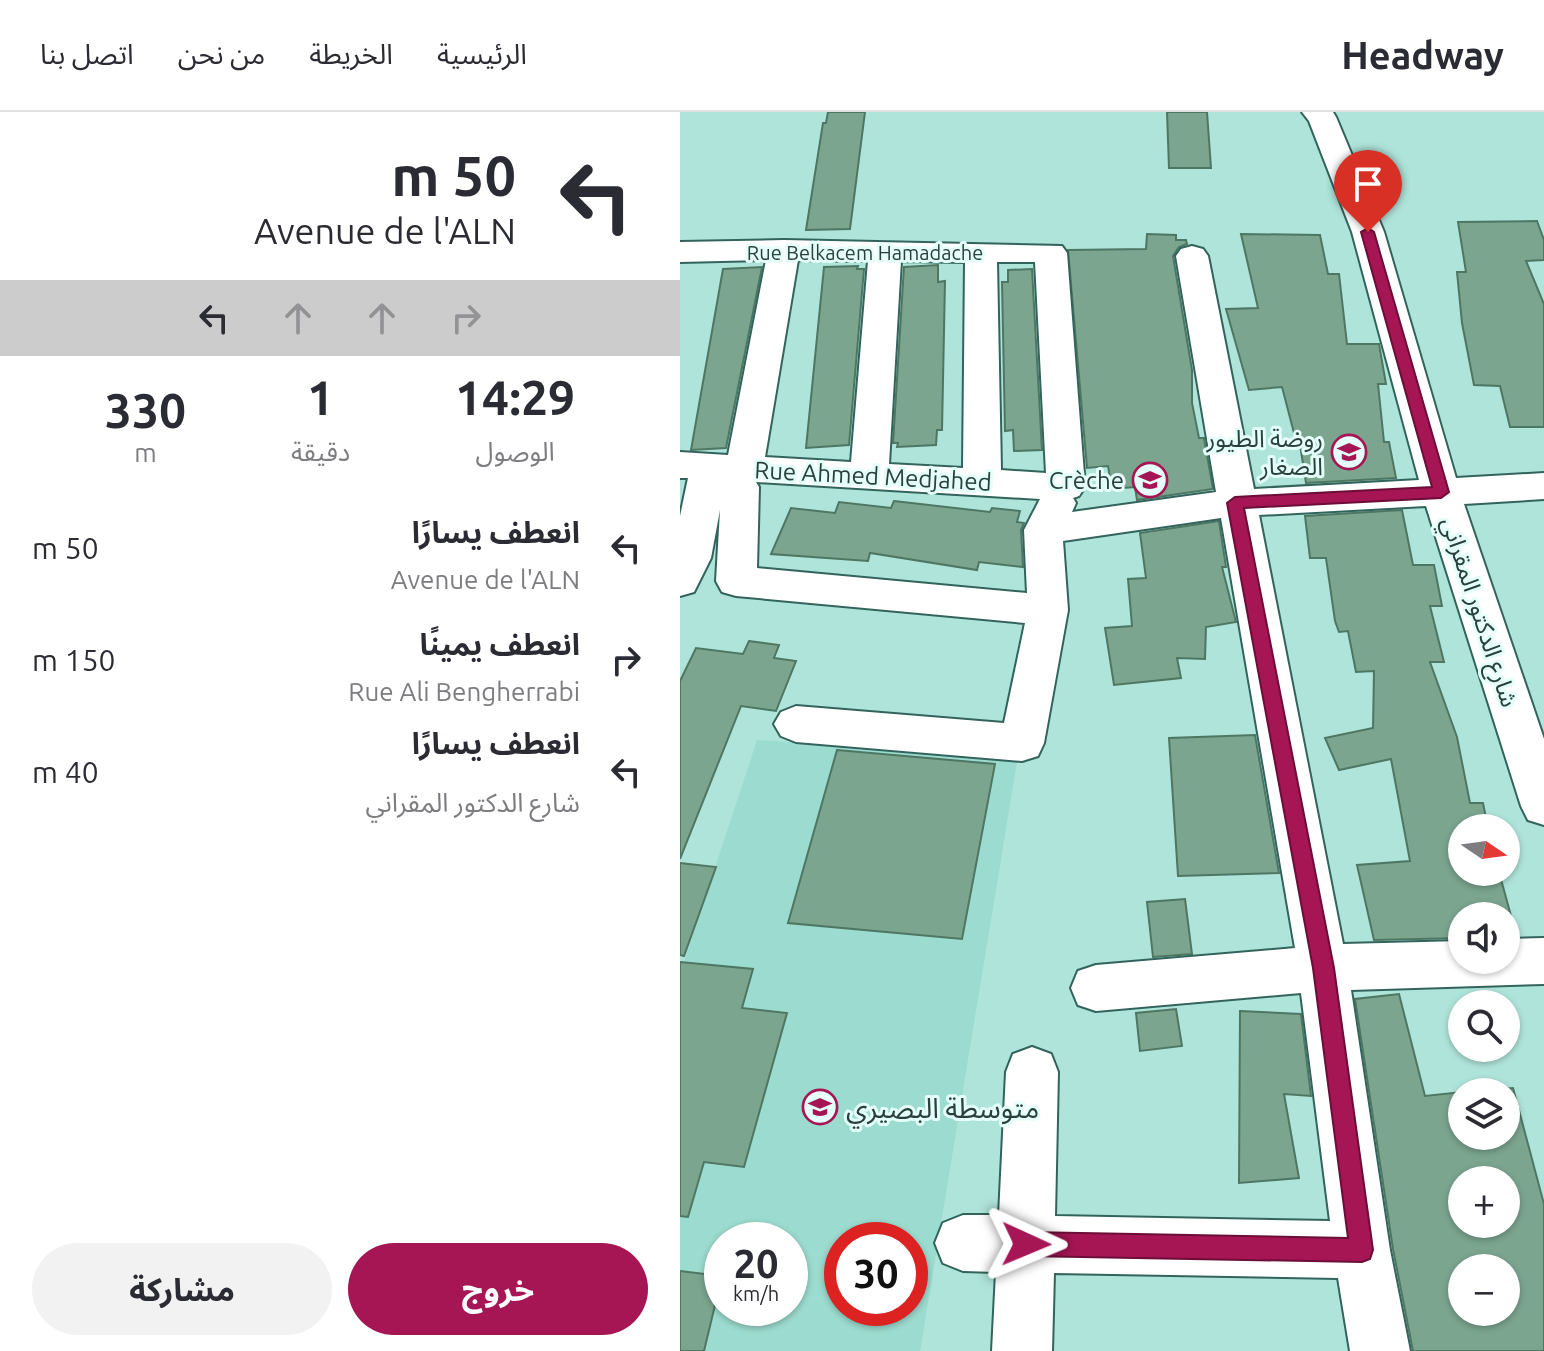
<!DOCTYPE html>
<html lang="ar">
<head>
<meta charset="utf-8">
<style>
  :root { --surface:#fff; --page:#f2f2f3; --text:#2b2b33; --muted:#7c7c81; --line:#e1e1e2; --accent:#a61554 }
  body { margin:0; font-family:Ubuntu,"Noto Sans Arabic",sans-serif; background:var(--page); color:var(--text); direction:rtl; height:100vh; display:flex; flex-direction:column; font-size:30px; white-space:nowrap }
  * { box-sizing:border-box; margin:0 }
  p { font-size:26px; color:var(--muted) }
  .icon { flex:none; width:44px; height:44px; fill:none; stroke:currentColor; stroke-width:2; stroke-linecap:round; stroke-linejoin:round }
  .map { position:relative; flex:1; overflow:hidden; direction:ltr }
  .panel { display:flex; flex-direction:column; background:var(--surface); width:680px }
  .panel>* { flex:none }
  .top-card { background:#fff; color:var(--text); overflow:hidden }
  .needle { width:52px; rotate:103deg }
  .fabs { position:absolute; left:768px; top:702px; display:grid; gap:16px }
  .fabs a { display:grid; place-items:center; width:72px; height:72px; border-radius:50%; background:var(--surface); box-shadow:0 2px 6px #0004; font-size:40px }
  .speed { position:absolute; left:24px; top:1110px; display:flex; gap:16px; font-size:40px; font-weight:700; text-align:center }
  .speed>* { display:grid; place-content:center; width:104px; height:104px; border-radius:50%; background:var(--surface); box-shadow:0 2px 6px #0004; line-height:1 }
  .speed small { font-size:20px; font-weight:400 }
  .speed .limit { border:12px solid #d22; background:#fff; color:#111 }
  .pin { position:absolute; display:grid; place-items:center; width:68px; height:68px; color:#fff; margin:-82px -34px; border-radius:50% 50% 50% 0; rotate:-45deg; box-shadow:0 0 8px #0007 }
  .pin .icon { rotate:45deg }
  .me { position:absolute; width:88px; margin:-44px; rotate:91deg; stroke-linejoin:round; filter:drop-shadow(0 0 6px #0008) }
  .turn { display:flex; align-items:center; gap:28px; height:168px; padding:0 32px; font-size:36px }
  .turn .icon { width:104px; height:104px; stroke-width:2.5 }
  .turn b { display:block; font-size:56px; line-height:68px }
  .lanes { display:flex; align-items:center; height:76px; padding:0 32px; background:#0003; justify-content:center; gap:40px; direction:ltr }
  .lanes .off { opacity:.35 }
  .eta { display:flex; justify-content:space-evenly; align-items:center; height:136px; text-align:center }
  .eta b { font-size:48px; font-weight:700; line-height:56px }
  .cta { display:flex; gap:16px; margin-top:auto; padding:16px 32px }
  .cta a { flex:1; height:92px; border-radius:48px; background:var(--accent); color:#fff; font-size:32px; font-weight:700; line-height:92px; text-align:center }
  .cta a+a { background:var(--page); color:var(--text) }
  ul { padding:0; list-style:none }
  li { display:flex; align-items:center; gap:24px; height:112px; padding:0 32px }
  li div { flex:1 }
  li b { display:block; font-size:30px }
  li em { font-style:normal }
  header { display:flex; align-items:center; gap:48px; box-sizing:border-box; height:112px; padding:0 40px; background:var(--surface); border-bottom:2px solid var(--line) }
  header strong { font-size:38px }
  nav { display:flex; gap:44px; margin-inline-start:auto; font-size:28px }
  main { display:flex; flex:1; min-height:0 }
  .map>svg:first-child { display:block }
  .built { fill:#9cdbcf; fill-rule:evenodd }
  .building { fill:#7ba58f; stroke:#4e7763; stroke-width:2; fill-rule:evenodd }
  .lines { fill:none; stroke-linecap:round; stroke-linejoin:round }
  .minor-casing { stroke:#32645c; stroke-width:4 }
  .minor { fill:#fff; fill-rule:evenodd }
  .route { fill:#a61554; stroke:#6c0e37; stroke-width:2 }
  .labels { text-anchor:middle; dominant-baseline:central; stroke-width:6; stroke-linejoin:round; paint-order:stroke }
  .far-street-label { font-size:20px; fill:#2a403c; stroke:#e4fff9 }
  .poi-label { font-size:24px; fill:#2a403c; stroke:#e4fff9; text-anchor:end }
  .street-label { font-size:24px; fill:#2a403c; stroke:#e4fff9 }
  .near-poi-label { font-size:28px; fill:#2a403c; stroke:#e4fff9; text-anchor:start }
</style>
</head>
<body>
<header>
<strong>Headway</strong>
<nav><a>الرئيسية</a><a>الخريطة</a><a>من نحن</a><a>اتصل بنا</a></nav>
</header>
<main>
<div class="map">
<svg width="864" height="1239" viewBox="0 0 864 1239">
  <rect width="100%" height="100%" fill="#afe4da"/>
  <!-- built -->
  <path class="built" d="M77 628 338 644 240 1239H0V862ZM42 1128H110V1196H42ZM162 1128H230V1196H162Z"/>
  <!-- building -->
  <path class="building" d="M148 0H185L170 117 126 118 143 11H146Z
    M487 0H527L531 56H489Z
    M857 109 864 128V148L846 149 864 192V315H830L820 274 794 273 782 211 777 160H786L778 110Z
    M467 122 496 123V128H506L507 132 499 135 493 144 512 258V291L519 326H524L533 377 457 388 455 375 432 377 428 354 407 356 388 138 466 137Z
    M561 122 640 123 648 162H659L667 232H699L706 272H698L704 330H709L716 366 626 371 618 320 614 321 602 275 569 278 546 197 578 196Z
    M258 153V170L265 169 262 318H257L256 333 217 335 218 331H213L224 155Z
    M178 154 177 157H184L169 333 126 336 144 155Z
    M82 155 46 336 11 338 43 157Z
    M352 157 362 338 334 339 333 318 325 319 322 170H328V158Z
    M214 389 310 400 312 396 340 399 337 410 344 411 341 418 343 455 299 450 297 458 190 441 188 449 91 442 111 396 155 401 159 390 211 396Z
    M722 398 733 453H754L762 494H750L764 550H750L777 625 790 691H803L808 716H782V760H819L836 822 826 823V804H782V826L694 828 677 753 730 749 711 647 659 658 645 626 693 616 694 559 676 560 668 519 659 520 655 509 646 446H630L625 404Z
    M539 409 546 455H542L556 510 526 515 525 547 497 546 501 566 434 573 425 516 452 514 448 467 466 466 460 421Z
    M69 529 99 533 94 546 116 549 96 599 61 594 0 747V569L16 536 63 542Z
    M575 623 599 761 498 764 489 626Z
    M157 638 315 652 282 827 108 811Z
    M0 751 36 755 4 844 0 843Z
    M505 787 512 842 473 845 467 790Z
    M0 850 73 857 62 896 107 901 64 1055 24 1050 8 1105 0 1104Z
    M719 882 745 984 782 980V1024H826V980H787L833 976 864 1092V1239H733L713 1137 675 887ZM782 1068H826V1112H782ZM782 1156H826V1200H782Z
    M496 897 502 934 460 939 456 901Z
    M560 899 621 902 631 984 604 982 619 1066 559 1071Z
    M0 1159 42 1164 24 1239H0Z"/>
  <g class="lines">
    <!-- minor casing -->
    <g class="minor-casing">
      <path id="minor" d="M622 0H653L656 5 704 120 776 366 864 361V387L784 392 864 627V713L848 708 841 694 746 394 579 403 663 832 782 829V848H826V827L864 826V872L671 878 710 1138 730 1239H670L658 1166 374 1161 372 1239H312L316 1160 283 1159 263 1151 255 1131 263 1111 283 1103H319L326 960 333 942 352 935 371 942 378 960 375 1104 650 1109 621 881 416 899 398 893 391 876 398 859 416 853 615 836 541 406 383 429 388 498 364 631 358 644 342 649 116 630 101 624 94 612 101 600 116 594 324 611 345 511 56 484 42 480 36 469 40 398 31 446 14 480 0 484V404L8 366H0V340L48 343 86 148 0 150V130L104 128 382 134 387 141 405 375 399 384 393 386 396 391 392 400 536 380 496 144 501 137 512 134 523 137 528 144 574 377 739 368 672 120 629 9ZM118 148 188 149 171 350 85 345ZM221 149 285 150 283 356 209 352ZM317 150H355L366 361 321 358ZM76 370 360 387 344 418 347 481 77 456 79 375Z"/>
    </g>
    <!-- minor -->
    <use href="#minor" class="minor"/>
  </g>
  <!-- route -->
  <path class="route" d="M688 116 694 120 769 380 761 386 564 396 654 856 693 1138 690 1147 682 1150 346 1144 337 1141 334 1132 337 1124 346 1120 668 1126 633 856 547 391 555 385 752 375 681 120Z"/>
  <!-- icons -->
  <defs>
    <g id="school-ring" transform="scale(1.8)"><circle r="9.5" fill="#e4fff9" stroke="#a61554" stroke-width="1.5"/><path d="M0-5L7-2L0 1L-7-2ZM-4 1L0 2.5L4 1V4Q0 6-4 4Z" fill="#a61554"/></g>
  </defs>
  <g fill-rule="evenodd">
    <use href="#school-ring" x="669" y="340"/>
    <use href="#school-ring" x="470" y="368"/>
    <use href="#school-ring" x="140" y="995"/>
  </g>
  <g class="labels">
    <!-- far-street labels -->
    <g class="far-street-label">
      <text x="185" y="140">Rue Belkacem Hamadache</text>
    </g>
    <!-- poi labels -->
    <g class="poi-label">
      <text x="643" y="326">روضة الطيور<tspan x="643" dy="28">الصغار</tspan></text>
      <text x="444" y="368">Crèche</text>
    </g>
    <!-- street labels -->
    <g class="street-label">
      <text transform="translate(193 364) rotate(3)">Rue Ahmed Medjahed</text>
      <text transform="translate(800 500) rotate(72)">شارع الدكتور المقراني</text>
    </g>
    <!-- near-poi labels -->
    <g class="near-poi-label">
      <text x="166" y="995">متوسطة البصيري</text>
    </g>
  </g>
</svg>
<div class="fabs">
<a><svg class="needle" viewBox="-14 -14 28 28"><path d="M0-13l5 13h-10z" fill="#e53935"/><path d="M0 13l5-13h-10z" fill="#7c7c81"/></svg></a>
<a><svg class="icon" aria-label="sound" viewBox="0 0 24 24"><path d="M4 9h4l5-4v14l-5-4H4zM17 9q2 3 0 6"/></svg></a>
<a><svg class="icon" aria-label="search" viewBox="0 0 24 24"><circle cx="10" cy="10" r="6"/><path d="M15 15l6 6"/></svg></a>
<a><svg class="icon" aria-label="layers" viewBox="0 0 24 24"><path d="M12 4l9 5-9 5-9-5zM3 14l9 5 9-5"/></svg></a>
<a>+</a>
<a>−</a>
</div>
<div class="speed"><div>20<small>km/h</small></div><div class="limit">30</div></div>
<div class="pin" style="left:688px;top:120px;background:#d93025"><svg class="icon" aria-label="arrive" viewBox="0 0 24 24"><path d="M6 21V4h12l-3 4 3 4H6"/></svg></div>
<svg class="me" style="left:346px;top:1132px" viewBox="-20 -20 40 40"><path d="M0-17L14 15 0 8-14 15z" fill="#a61554" stroke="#fff" stroke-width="4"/></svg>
</div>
<section class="panel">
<div class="top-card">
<div class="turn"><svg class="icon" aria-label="left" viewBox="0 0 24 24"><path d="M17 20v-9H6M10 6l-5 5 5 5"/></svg><div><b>50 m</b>Avenue de l'ALN</div></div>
<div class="lanes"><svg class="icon" aria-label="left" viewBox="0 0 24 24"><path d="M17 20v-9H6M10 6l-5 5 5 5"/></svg><svg class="icon off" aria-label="ahead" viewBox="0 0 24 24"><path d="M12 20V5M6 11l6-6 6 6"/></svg><svg class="icon off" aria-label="ahead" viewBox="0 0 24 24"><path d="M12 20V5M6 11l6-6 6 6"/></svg><svg class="icon off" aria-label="right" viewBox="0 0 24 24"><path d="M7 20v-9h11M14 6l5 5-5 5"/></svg></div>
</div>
<div class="eta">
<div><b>14:29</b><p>الوصول</p></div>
<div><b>1</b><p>دقيقة</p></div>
<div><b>330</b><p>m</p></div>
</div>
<ul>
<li><svg class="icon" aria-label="left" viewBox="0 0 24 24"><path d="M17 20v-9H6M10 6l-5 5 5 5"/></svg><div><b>انعطف يسارًا</b><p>Avenue de l'ALN</p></div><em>50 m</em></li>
<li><svg class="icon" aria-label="right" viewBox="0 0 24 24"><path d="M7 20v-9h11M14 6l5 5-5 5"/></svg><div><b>انعطف يمينًا</b><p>Rue Ali Bengherrabi</p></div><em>150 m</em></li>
<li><svg class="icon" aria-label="left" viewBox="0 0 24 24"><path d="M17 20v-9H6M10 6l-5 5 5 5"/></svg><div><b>انعطف يسارًا</b><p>شارع الدكتور المقراني</p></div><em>40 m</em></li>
</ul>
<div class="cta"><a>خروج</a><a>مشاركة</a></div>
</section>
</main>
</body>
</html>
